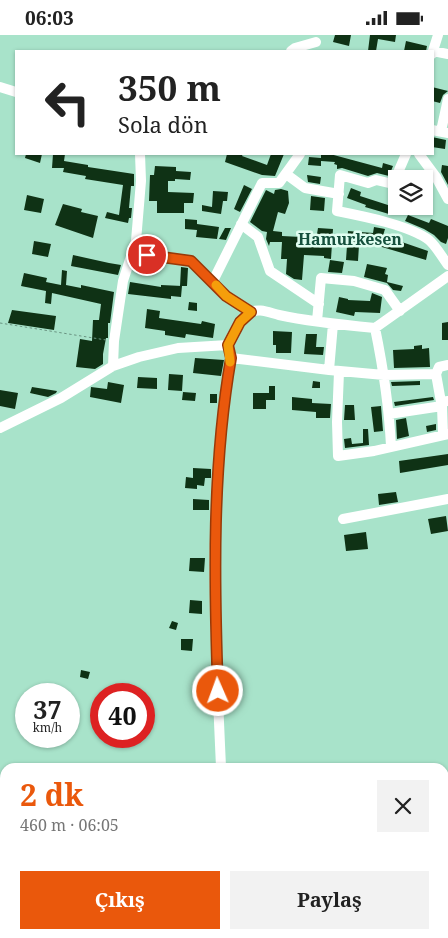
<!DOCTYPE html>
<html lang="tr">
<head>
<meta charset="utf-8">
<style>
  :root { --surface:#fff; --page:#f2f2f2; --text:#222; --muted:#767676; --accent:#ea580c }
  body { margin:0; font-family:"Noto Serif",serif; background:var(--page); color:var(--text); height:100vh; display:flex; flex-direction:column; font-size:19px; white-space:nowrap }
  * { box-sizing:border-box; margin:0 }
  p { font-size:16px; color:var(--muted) }
  .icon { flex:none; width:28px; height:28px; fill:none; stroke:currentColor; stroke-width:2; stroke-linecap:round; stroke-linejoin:round }
  .map { position:relative; flex:1; overflow:hidden }
  .sheet { position:absolute; left:0px; top:728px; width:449px; height:176px; display:flex; flex-direction:column; background:var(--surface); border-radius:15px 15px 0 0; box-shadow:0 1px 4px #0004 }
  .sheet>* { flex:none }
  .guide { position:absolute; left:15px; top:15px; width:419px; height:105px; border-radius:0px; box-shadow:0 1px 4px #0004; background:#fff; color:var(--text); overflow:hidden }
  .controls { position:absolute; left:388px; top:135px; display:grid; gap:10px }
  .controls a { display:grid; place-items:center; width:45px; height:45px; border-radius:0px; background:var(--surface); box-shadow:0 1px 4px #0004; font-size:25px }
  .speed { position:absolute; left:15px; top:648px; display:flex; gap:10px; font-size:25px; font-weight:700; text-align:center }
  .speed>* { display:grid; place-content:center; width:65px; height:65px; border-radius:50%; background:var(--surface); box-shadow:0 1px 4px #0004; line-height:1 }
  .speed small { font-size:12px; font-weight:400 }
  .speed .limit { border:8px solid #d22; background:#fff; color:#111 }
  .pin { position:absolute; display:grid; place-items:center; width:42px; height:42px; color:#fff; margin:-21px; border:2px solid #fff; border-radius:50%; box-shadow:0 1px 5px #0007 }
  .me { position:absolute; width:55px; margin:-28px; rotate:358deg; stroke-linejoin:round; filter:drop-shadow(0 0 4px #0008) }
  .turn { display:flex; align-items:center; gap:18px; height:105px; padding:0 20px; font-size:22px }
  .turn .icon { width:65px; height:65px; stroke-width:2.5 }
  .turn b { display:block; font-size:35px; line-height:42px }
  .round { display:grid; place-items:center; flex:none; width:52px; height:52px; border-radius:0px; background:var(--page) }
  .summary { display:flex; align-items:center; justify-content:space-between; height:85px; padding:0 20px }
  h1 { font-size:30px; font-weight:700; line-height:38px; color:var(--accent) }
  .primary-button { display:flex; gap:10px; margin-top:auto; padding:10px 20px }
  .primary-button a { flex:1; height:58px; border-radius:0px; background:var(--accent); color:#fff; font-size:20px; font-weight:700; line-height:58px; text-align:center }
  .primary-button a+a { background:var(--page); color:var(--text) }
  .status { display:flex; justify-content:space-between; align-items:center; height:35px; padding:0 25px; background:var(--surface); direction:ltr }
  .status svg { height:14px; fill:currentColor }
  .map>svg:first-child { display:block }
  .building { fill:#0f3215 }
  .lines { fill:none; stroke-linecap:round; stroke-linejoin:round }
  .path { stroke:#6a9482; stroke-width:1; stroke-dasharray:2.5 2.5; stroke-linecap:butt }
  .minor { stroke:#fff; stroke-width:10 }
  .route-casing { stroke:#983908; stroke-width:12 }
  .route { stroke:#ea580c; stroke-width:9 }
  .slow { stroke:#f59e0b; stroke-width:9 }
  .labels { text-anchor:middle; dominant-baseline:central; stroke-width:5; stroke-linejoin:round; paint-order:stroke }
  .quarter-label { font-size:16px; font-weight:bold; fill:#15503d; stroke:#e0fdf0 }
</style>
</head>
<body>
<div class="status"><b>06:03</b><svg viewBox="0 0 49 12"><path d="M0 12V9h3v3zM5 12V6h3v6zM10 12V3h3v9zM15 12V0h3v12zM26 1h20v11H26zM47 4h2v5h-2z"/></svg></div>
<div class="map">
<svg width="448" height="903" viewBox="0 0 448 903">
  <rect width="100%" height="100%" fill="#a8e3ca"/>
  <!-- building -->
  <path class="building" d="M335 0H351L349 11 333 7Z
    M370 0H396L395 7 378 4 376 16H368Z
    M406 6 427 11 426 16H404Z
    M432 52 448 56 443 60 440 68 432 66Z
    M432 102 446 105 445 114 432 112Z
    M26 119H42L40 128 25 123Z
    M53 119H65L64 126 88 130V132L134 139V151H131L129 173H132L131 183H129L128 188 105 183 107 177 119 180 123 150 85 144 86 141 63 137 64 133H52Z
    M227 119H243L242 121 267 130 271 119H284L275 141 262 140 225 127Z
    M321 119H330L382 133 383 128 393 131 389 141 377 138 368 141 342 133 337 134V130L334 129 335 127 321 126V131L308 130 309 122 321 123Z
    M442 130 448 131V150L441 137Z
    M155 131 176 132V136L191 137 190 145 175 144V146H168V157L194 158 193 168H184V178H157V166H149L150 140H154Z
    M406 135 417 139 415 144H403Z
    M307 140 321 142 320 149 308 147Z
    M244 150 252 154 240 177 234 174Z
    M351 153 361 157 360 161 391 171 389 179 365 172 366 170 347 163Z
    M281 154 288 156 289 168 285 179 278 177 273 196 282 197V201L301 202V199H317L318 193 333 194 331 224 324 223V221L304 220 302 245 294 244 286 239 287 224H281L282 207H270L269 211 266 204 267 197 262 196 250 187 266 155 274 159 275 155Z
    M213 156 228 157 227 166H223L221 179 202 176V170L212 172Z
    M27 160 44 164 41 178 24 175Z
    M311 161 325 163 324 176 310 175Z
    M63 169 82 174 81 177 98 181 93 203 55 190Z
    M408 180 429 188 431 184 448 191V203L446 209 441 207 434 200 424 194 405 186Z
    M185 184 197 185V189L219 192 217 204 196 202 197 195 185 194Z
    M374 192 385 194 382 204 396 205 428 216 426 225 365 207 364 210H359L358 226 346 225 348 196 373 198Z
    M225 193H231L226 205 219 204Z
    M34 206 51 209 48 222 32 219Z
    M73 220 109 228 121 230 118 240 71 231Z
    M138 222 148 227 147 231 135 232Z
    M330 225 344 227 342 238 328 237Z
    M367 229 387 233 385 239 388 240 387 247 403 251 401 256 393 255 387 248 364 242Z
    M181 232 188 233 187 251H180Z
    M62 235 67 236 66 250 81 253V250L114 257 110 288H108V303H106L103 319V329L95 334 76 332 80 304 92 306 93 285H99L101 269 52 258 51 269 45 268 46 256 21 251 24 238 47 243 46 247 61 250Z
    M130 247 161 252V250L182 251 181 262 171 261V264L128 259Z
    M372 258 382 262 380 278 355 277 354 281 336 277 339 262 348 264V265L370 266Z
    M189 267 197 268V276L188 275Z
    M147 274 160 276 159 283 201 289 202 286 215 289 213 303 186 299 185 303 165 300V296L145 293Z
    M12 275 56 281 54 295 8 288Z
    M448 287V305H442V288Z
    M273 296 292 297 291 318H276V310H273Z
    M306 299H317L316 312H324L323 320 304 319Z
    M422 310V314L429 313 430 332 394 333 393 315 414 314V311Z
    M195 323 224 325 221 341 193 338Z
    M169 339 183 340 182 356 168 355Z
    M138 342 157 343V354L137 353Z
    M313 346 320 347V353H312Z
    M420 346V350L392 351 391 347Z
    M108 347 124 350 121 368 90 362 91 352 107 354Z
    M269 351H275V365H266V374H253V358H269Z
    M32 352 57 356 56 358 48 362 30 358Z
    M0 355 18 358 15 374 0 371Z
    M183 357 196 358 195 366 182 365Z
    M210 359H217V368H210Z
    M292 362 312 364V368L331 369 330 383H316V377L292 375Z
    M433 362 434 365 395 371 394 367Z
    M345 370H354L355 385H344Z
    M381 371 383 396 374 397 371 372Z
    M406 383 409 401 397 404 396 385Z
    M436 389V395L427 397 426 391Z
    M363 394H368L369 410 345 413 344 404 351 403 352 409 363 408Z
    M448 419V430L400 438 399 426Z
    M193 433 211 434V443H205L204 451 197 450V454L185 453 186 442 193 443Z
    M396 457 398 467 379 470 378 459Z
    M193 464 209 465V475H193Z
    M446 481 448 496 431 499 428 484Z
    M366 497 368 514 346 516 344 500Z
    M190 523H205L204 537 189 536Z
    M190 565 202 566V579L189 578Z
    M172 586 178 588 176 595 169 593Z
    M181 604H193L192 616 181 615Z
    M81 635 90 637 88 644 80 642Z"/>
  <g class="lines">
    <!-- path -->
    <path class="path" d="M0 288 106 305
      M120 903 123 899"/>
    <!-- minor -->
    <path class="minor" d="M291 16 295 13 316 7
      M433 16 448 19
      M432 19 438 0
      M0 52 16 57
      M432 95 448 98
      M441 96 448 64
      M406 119 393 149 376 145 368 148 340 140 337 176C362 181 409 190 429 205 436 211 442 222 448 230
      M419 119 436 142 448 164
      M286 139 305 153 339 159
      M241 189 258 202 270 236 319 269
      M134 211 147 220 191 226 226 261 251 277
      M213 246 262 148H279L300 119
      M317 286 321 243 354 246 385 255 400 276
      M375 293C383 332 389 371 391 411
      M231 323 329 335 384 340 436 339 439 332 448 330
      M113 331 114 306 123 246 136 206 141 146 140 119
      M329 335 333 289
      M339 337 337 387 338 421 374 416 448 399
      M436 339 441 367
      M442 371 443 400
      M389 379 442 371 441 367 448 366
      M0 393 61 363 113 331 139 322 178 313 228 310C234 299 239 285 249 278 258 272 270 278 279 280 311 287 343 290 375 293L448 241
      M343 484 448 464
      M221 732C215 597 207 457 231 323L228 310
      M230 899V903"/>
  </g>
  <g class="lines">
    <!-- route casing -->
    <g class="route-casing">
      <path id="route" d="M147 220 191 226 226 261 251 277 240 287 228 310 231 323C212 432 214 546 218 656"/>
    </g>
    <!-- route -->
    <use href="#route" class="route"/>
    <!-- slow -->
    <path class="slow" d="M216 250 226 261 251 277 240 287 228 310 230 327"/>
  </g>
  <g class="labels">
    <!-- quarter labels -->
    <g class="quarter-label">
      <text x="350" y="204">Hamurkesen</text>
    </g>
  </g>
</svg>
<div class="controls">
<a><svg class="icon" aria-label="layers" viewBox="0 0 24 24"><path d="M12 4l9 5-9 5-9-5zM3 14l9 5 9-5"/></svg></a>
</div>
<div class="speed"><div>37<small>km/h</small></div><div class="limit">40</div></div>
<div class="pin" style="left:147px;top:220px;background:#d93025"><svg class="icon" aria-label="arrive" viewBox="0 0 24 24"><path d="M6 21V4h12l-3 4 3 4H6"/></svg></div>
<svg class="me" style="left:218px;top:656px" viewBox="-20 -20 40 40"><circle r="17" fill="#ea580c" stroke="#fff" stroke-width="3"/><path d="M0-11L8 9 0 5-8 9z" fill="#fff"/></svg>
<div class="guide">
<div class="turn"><svg class="icon" aria-label="left" viewBox="0 0 24 24"><path d="M17 20v-9H6M10 6l-5 5 5 5"/></svg><div><b>350 m</b>Sola dön</div></div>
</div>
<section class="sheet">
<div class="summary"><div><h1>2 dk</h1><p>460 m · 06:05</p></div><a class="round"><svg class="icon" aria-label="close" viewBox="0 0 24 24"><path d="M6 6l12 12M18 6L6 18"/></svg></a></div>
<div class="primary-button"><a>Çıkış</a><a>Paylaş</a></div>
</section>
</div>
</body>
</html>
